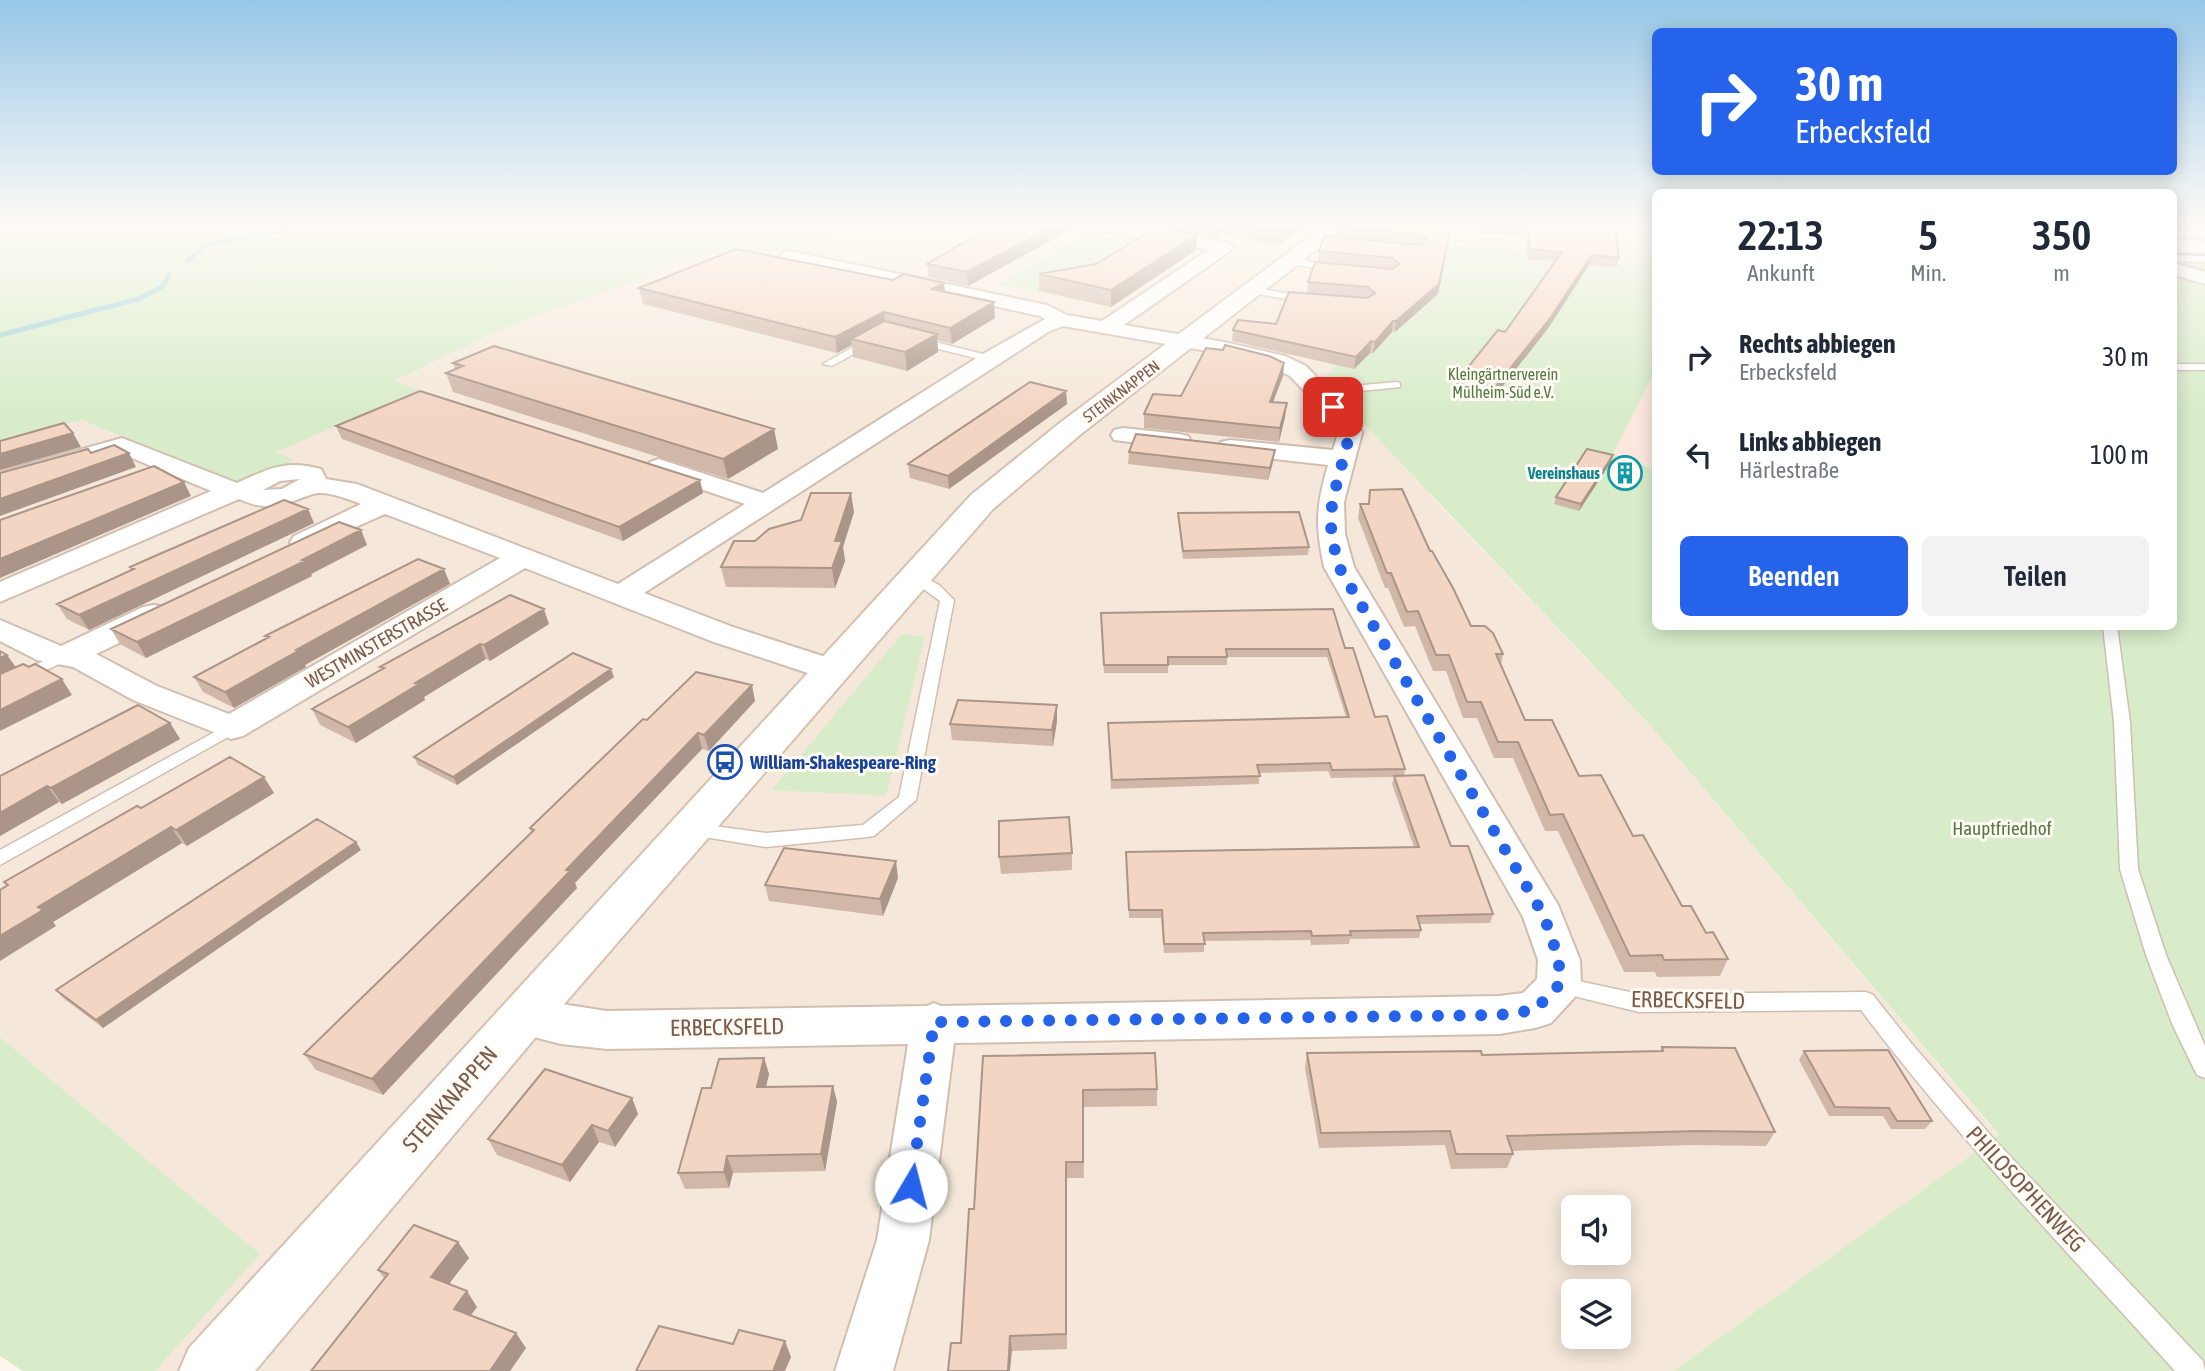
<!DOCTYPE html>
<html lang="de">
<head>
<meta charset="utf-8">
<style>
  :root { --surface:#fff; --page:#f2f2f3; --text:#1f2937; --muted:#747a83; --accent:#2563eb }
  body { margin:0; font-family:"Asap Condensed",sans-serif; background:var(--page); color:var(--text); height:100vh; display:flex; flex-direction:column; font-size:26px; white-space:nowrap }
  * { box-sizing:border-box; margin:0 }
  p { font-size:23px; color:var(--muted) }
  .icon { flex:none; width:38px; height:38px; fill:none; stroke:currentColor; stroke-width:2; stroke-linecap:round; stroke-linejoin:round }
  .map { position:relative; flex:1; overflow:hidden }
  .details { position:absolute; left:1652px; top:189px; width:525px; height:441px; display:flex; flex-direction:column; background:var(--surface); border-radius:10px; box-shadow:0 4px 18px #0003 }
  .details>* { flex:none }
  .hud { position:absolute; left:1652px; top:28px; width:525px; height:147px; border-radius:10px; box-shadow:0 4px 18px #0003; background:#2563eb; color:#fff; overflow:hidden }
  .buttons { position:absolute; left:1561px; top:1195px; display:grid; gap:14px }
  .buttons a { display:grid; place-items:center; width:70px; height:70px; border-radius:10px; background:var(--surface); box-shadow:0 4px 18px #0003; font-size:35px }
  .pin { position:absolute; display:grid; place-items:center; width:60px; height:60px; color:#fff; margin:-30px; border-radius:14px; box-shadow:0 4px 10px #0006 }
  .me { position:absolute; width:77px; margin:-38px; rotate:8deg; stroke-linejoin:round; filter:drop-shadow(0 0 5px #0008) }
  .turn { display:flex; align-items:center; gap:24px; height:147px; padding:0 28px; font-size:32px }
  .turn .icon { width:91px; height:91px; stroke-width:2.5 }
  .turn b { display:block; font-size:49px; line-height:60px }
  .eta { display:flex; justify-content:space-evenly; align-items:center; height:119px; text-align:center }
  .eta b { font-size:42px; font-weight:600; line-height:49px }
  .cta { display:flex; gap:14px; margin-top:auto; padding:14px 28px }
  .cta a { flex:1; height:80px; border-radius:10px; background:var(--accent); color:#fff; font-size:28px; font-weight:600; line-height:80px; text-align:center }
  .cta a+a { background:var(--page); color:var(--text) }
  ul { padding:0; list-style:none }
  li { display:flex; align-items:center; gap:21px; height:98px; padding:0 28px }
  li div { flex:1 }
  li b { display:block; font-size:26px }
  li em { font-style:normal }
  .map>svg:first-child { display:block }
  .residential { fill:#f5e8da; fill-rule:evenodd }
  .commercial { fill:#fde8e0 }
  .green { fill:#d8ecc9 }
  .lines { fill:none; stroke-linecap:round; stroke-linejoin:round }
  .stream { stroke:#a5d3da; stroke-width:5 }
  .lane-casing { stroke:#d1beb0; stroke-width:3 }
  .street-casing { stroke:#d1beb0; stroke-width:4 }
  .secondary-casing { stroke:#d6c0b0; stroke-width:4 }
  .lane { fill:#fff; fill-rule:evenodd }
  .street { fill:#fff; fill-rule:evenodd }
  .secondary { fill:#fff; fill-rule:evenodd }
  .tram { stroke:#b9a8c9; stroke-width:2 }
  .wall { fill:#d1b7a8 }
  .shaded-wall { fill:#aa9588 }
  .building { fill:#f3d5c3; stroke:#aa9588; stroke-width:2 }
  .route { stroke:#2563eb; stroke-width:12; stroke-dasharray:0 21.6 }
  .labels { text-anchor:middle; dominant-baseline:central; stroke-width:6; stroke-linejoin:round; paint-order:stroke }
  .far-park-label { font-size:16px; fill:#537a41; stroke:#fffaf3 }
  .far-street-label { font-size:16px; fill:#7a5c4d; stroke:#fffaf3 }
  .far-culture-label { font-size:16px; font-weight:bold; fill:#0d838f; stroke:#fffaf3; text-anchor:end }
  .street-label { font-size:19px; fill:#7a5c4d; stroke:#fffaf3 }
  .transit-label { font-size:19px; font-weight:bold; fill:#164399; stroke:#fffaf3; text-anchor:start }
  .park-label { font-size:19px; fill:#537a41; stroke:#fffaf3 }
  .near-street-label { font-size:23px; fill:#7a5c4d; stroke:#fffaf3 }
</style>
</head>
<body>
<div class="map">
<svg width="2205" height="1371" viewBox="0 0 2205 1371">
  <rect width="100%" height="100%" fill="#fdf6ec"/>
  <!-- residential -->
  <path class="residential" d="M842 222H1655V266L1457 247 1431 496 1650 725 1999 1136 1674 1371H155L259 1254 0 1037V443L82 420 233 483 293 461 274 452 419 390 393 381 508 326 656 273 648 271 705 254 747 252ZM1573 1208H1619V1253H1573ZM1573 1292H1619V1337H1573Z"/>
  <!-- commercial -->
  <path class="commercial" d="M2174 222H2205V242L2174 241Z
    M1655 371V469L1612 456Z"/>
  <!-- green -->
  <path class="green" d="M0 222H87L147 230 176 222H864L795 252 779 249 764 255 726 252 705 254 649 271 658 273 508 326 394 381 420 390 276 452 294 460 254 478 233 483 82 420 0 443Z
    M1100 227 1145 236 1048 294 997 285Z
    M1457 246 1655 266V371L1612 456 1655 469 1656 626H2174V261L2205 262V1371H1674L1999 1135 1650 725 1322 380Z
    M902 634 925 637 886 796 772 790Z
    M0 1037 260 1254 155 1371H23L0 1356Z"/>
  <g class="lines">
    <!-- stream -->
    <path class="stream" d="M188 261 206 245 324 222
      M0 335 138 299 162 287 169 275"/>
    <!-- lane casing -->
    <g class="lane-casing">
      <path id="lane" d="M2174 255 2205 256V262L2174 261Z
        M1292 258 1334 266 1338 269 1334 272 1289 263V259Z
        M1253 288 1306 296 1311 299 1306 302 1250 293 1248 291Z
        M871 337 876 340 875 342 832 366 823 364Z
        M919 338 995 357 996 359 991 362 915 343 914 341Z
        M2174 364H2205V370H2174Z
        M1396 382 1400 383V387L1321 395 1316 392 1321 389Z
        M915 572 939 585 954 600 916 800 874 836 868 837 766 847 686 834 683 829 686 824 692 823 766 833 863 825 899 797 940 601 910 579 908 576Z
        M2103 626H2117L2130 722 2138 869 2166 955 2205 1046V1078L2197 1075 2173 1026 2146 955 2120 869 2114 722Z
        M63 652 68 654 71 657 68 660 0 692V681Z
        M231 723 239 728 237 732 0 865V850Z
        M1560 977 1639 994 1866 992 1873 995 1911 1043 1992 1137 2203 1361 2205 1371H2175C2068 1252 1957 1138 1861 1010L1639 1012 1553 991 1550 985 1553 979Z"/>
    </g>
    <!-- street casing -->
    <g class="street-casing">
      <path id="street" d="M1076 222H1113L1230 243 1233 247 1230 251 1124 325 1224 342 1285 356 1306 366 1354 416 1362 433 1344 502 1345 534 1354 567 1558 905 1580 960 1581 985 1574 998 1551 1023 1535 1028 1499 1034 954 1043 929 1240 893 1371H835L877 1240 908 1044 607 1049 561 1044 506 1030 500 1017 506 1004 522 998 607 1011 927 1006 934 1003 941 1006 1499 996 1523 993 1537 979 1538 960 1523 917 1324 567C1315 524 1316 507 1328 465L1230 454 1221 452 1218 447 1221 442 1230 440 1333 450 1338 433 1335 423 1290 376 1269 366 1224 354 1063 326 1048 332 999 364 644 593 733 627 844 663 848 670 844 677 832 680 820 677 711 641 525 568 243 736 231 739 133 700 73 667 37 660 0 641V620L61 646 143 607 154 605 165 607 169 614 165 621 96 654 157 686 229 714 500 558 385 514 304 550 294 548 290 542 294 536 361 504C348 499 326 490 313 494 283 504 270 513 239 499L0 602V582L211 491 120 453 0 488V472L122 438 237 483C268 469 285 459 321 469L326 479 357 484 618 584 745 504 650 472 646 467 650 462 659 459 668 462 763 493 983 354 1045 319 1040 316 784 260 781 256 784 252 790 251 1047 305 1067 315 1102 321 1208 250 1084 227ZM300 479 282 489 263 490 280 481Z
        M2174 263 2205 272V284L2174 275Z
        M1123 428 1179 434 1188 436 1191 441 1188 446 1179 448 1114 440 1111 435 1114 430Z"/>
    </g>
    <!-- secondary casing -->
    <g class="secondary-casing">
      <path id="secondary" d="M1329 222H1352L1081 434 993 509 540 1032 255 1371H179L189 1348 971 495 1061 422Z
        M2174 240 2205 241V253L2174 252Z"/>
    </g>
    <!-- lane -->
    <use href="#lane" class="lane"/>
    <!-- street -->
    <use href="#street" class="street"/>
    <!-- secondary -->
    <use href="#secondary" class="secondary"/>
    <!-- tram -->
    <path class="tram" d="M2174 254 2205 255"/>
  </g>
  <!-- wall -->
  <path class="wall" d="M1150 222H1308L1278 245 1220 234 1215 238 1176 231V227Z
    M1452 222 1438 294 1395 332H1392L1373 353H1370L1354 369 1232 341 1233 330 1276 324 1307 293 1308 282 1392 269 1318 261 1319 251 1420 244 1419 243 1337 237 1338 227Z
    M1614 222 1619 258 1617 267 1589 265 1549 327 1491 401 1454 393 1456 382 1505 332 1555 261 1527 259V237L1480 233 1482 224Z
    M1077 226 968 286 928 277 927 264Z
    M1197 235 1196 250 1111 307 1039 291V274L1096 264Z
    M893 280 944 283 945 292 995 318 952 344 937 340 938 352 907 371 853 357 852 345 837 353 643 304 639 288Z
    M453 363 774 429 778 449 728 479 453 392 446 373 455 369Z
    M1284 363 1283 376 1273 402 1285 417 1279 442 1144 428V414L1181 396Z
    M1066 391 1067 404 949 489 910 478 908 464Z
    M336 426 703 493 623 541 342 439Z
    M1275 450 1273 462 1268 480 1128 464 1129 452Z
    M1613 455 1611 462 1579 511 1554 504 1556 497Z
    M1370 490 1430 551 1471 626 1503 654 1501 665 1525 720 1579 776 1633 836 1682 906 1728 959 1720 976 1657 977 1655 972H1624L1558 831H1545L1513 758H1494L1477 718H1463L1446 671H1433L1415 626 1404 627 1388 588H1385L1358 518 1360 504H1368Z
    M854 512 843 547 845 561 835 588 726 587 721 567 755 541Z
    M1178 513 1309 547 1308 555 1183 559 1178 520Z
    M314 523 89 630 67 619 57 604 132 570 130 567Z
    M361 530 367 545 311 574 312 576 146 658 120 644 111 629Z
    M444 569 450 584 305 665 306 667 234 708 203 692 194 677 267 638 265 636Z
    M1101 621 1345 648 1375 717 1405 769 1404 775 1451 846 1493 914 1490 923 1420 924 1421 930 1419 938 1350 939 1349 944 1311 945 1310 940 1204 941V952L1164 953 1161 918H1129L1126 852 1414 847 1392 784 1394 777 1331 778 1328 771 1259 773V784L1111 789 1108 723 1346 717 1327 657H1227V665H1168V673H1104Z
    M549 624 490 661 486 659 424 697 425 700 356 743 320 725 312 709 382 669 380 667Z
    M614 677 457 785 418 765 414 757Z
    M755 701 709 751 702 749 575 883 577 888 383 1095 316 1070 304 1054 531 832 530 828 647 720Z
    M1057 705V721L1053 746 952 740 950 724Z
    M170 723 180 739 62 804 59 802 0 836V776Z
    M274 793 187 846 182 843 53 922 56 926 7 886 4 882Z
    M361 850 103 1028 63 998 56 990Z
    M1072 853V870L1001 874 999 857Z
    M898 878 883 916 769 901 765 885Z
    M1662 1047 1775 1132 1766 1146 1690 1145 1512 1151 1513 1154 1507 1168 1451 1169 1445 1145 1319 1148 1305 1068 1307 1053 1482 1055 1660 1051Z
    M1804 1051 1932 1121 1925 1129H1891L1883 1116H1829L1799 1060Z
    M983 1056 1157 1089V1106L1083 1107 1084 1178H1067V1349L1012 1351 961 1343 974 1209Z
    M764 1058 769 1074 766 1086H833L837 1102 825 1171 733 1173 729 1188 685 1189 678 1173 711 1088Z
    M632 1098 638 1114 615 1147 599 1142 570 1182 497 1155 488 1139Z
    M469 1258 448 1284 477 1307 471 1315 526 1348 510 1371H311L384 1278 378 1270Z"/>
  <!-- shaded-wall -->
  <path class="shaded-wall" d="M1061 222H1077V226L968 286 967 272Z
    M1221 222 1220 234 1215 238 1216 225Z
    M1293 222H1308L1278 245 1279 232Z
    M1452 222 1438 294 1395 332 1396 321Z
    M1197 235 1196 250 1111 307V290Z
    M1592 255 1589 265 1549 327 1491 401 1493 390Z
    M944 283 945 298 932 289Z
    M994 302 995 318 952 344 950 328Z
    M884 312 886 327 851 339 852 345 837 353 835 337Z
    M1393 321 1392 332 1373 353 1375 342Z
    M937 334 938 352 907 371 905 352Z
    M1371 341 1370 353 1354 369 1356 357Z
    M1284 363 1283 376 1268 415 1270 402Z
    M1066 391 1067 404 949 489 948 476Z
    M1287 403 1285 417 1279 442 1280 428Z
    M774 429 778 449 728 479 723 459Z
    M73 433 81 447 0 470V454Z
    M1275 450 1273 462 1268 480 1270 468Z
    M129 453 136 467 0 516V499Z
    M1613 455 1611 462 1579 511 1581 504Z
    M700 480 703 493 623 541 619 527Z
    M184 482 191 496 0 578V559Z
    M851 493 854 512 843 547 845 561 835 588 832 568 835 541Z
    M308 509 314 523 89 630 79 615Z
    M361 530 367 545 311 574 312 576 146 658 137 642Z
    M444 569 450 584 305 665 306 667 234 708 225 692 296 650Z
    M544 609 549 624 490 661 484 645Z
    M480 644 486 659 424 697 425 700 356 743 348 727 415 683Z
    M7 655 18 670 0 678V658Z
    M611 669 614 677 457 785 453 777Z
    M62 679 72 695 0 731V710Z
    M752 685 755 701 709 751 704 735Z
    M1057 705V721L1053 746 1052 730Z
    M170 723 180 739 62 804 51 788Z
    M698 733 702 749 575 883 577 888 383 1095 372 1079 566 870Z
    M264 777 274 793 187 846 176 830Z
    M47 786 59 802 0 836V813Z
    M171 827 182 843 53 922 56 926 0 961V936L38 907Z
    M356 842 361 850 103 1028 96 1020Z
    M896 861 898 878 883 916 880 899Z
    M764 1058 769 1074 762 1103 757 1087Z
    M833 1086 837 1102 825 1171 821 1154Z
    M632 1098 638 1114 615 1147 608 1131Z
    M592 1125 599 1142 570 1182 562 1165Z
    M727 1156 733 1173 729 1188 724 1172Z
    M458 1242 469 1258 442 1293 431 1277Z
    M467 1291 477 1307 464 1324 454 1309Z
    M516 1333 526 1348 510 1371H490Z
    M1010 1336 1012 1351 1010 1371H1008Z
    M785 1341 791 1357 785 1371H773Z"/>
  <!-- building -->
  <path class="building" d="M1008 222H1061L967 272 927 264 963 243Z
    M1199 222H1221L1216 225Z
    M1222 222H1293L1279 232Z
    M1344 222H1452L1439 284 1396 321H1393L1375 342 1371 341 1356 357 1233 330 1238 320 1276 324 1289 292 1367 298 1375 293 1368 287 1308 282 1315 262 1392 269 1399 264 1393 258 1319 251 1323 239 1326 236 1420 245 1427 239 1421 234 1338 227Z
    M1483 222H1614L1619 258 1592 255 1551 317 1493 390 1456 382 1498 330 1505 332 1562 252 1529 249V228L1482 224Z
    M1157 227 1197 235 1111 290 1039 274 1096 264Z
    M736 249 893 280 904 274 944 283 932 289 994 302 950 328 884 312 835 337 639 288Z
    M884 321 937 334 905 352 851 339Z
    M1225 345 1269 356 1284 363 1270 402 1287 403 1280 428 1144 414 1153 394 1181 396 1206 348 1223 350Z
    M494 346 774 429 723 459 446 373 463 366 453 363Z
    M1030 382 1066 391 948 476 908 464Z
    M420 391 700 480 619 527 336 426Z
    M64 423 73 433 0 454V441Z
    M1136 434 1275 450 1270 468 1129 452Z
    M114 445 129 453 0 499V473L88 449 91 453Z
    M1587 449 1613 455 1581 504 1556 497Z
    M154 466 184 482 0 559V520Z
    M1402 489 1430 551H1432L1453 588 1471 626H1485L1493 633 1503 654H1496L1525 720H1552L1579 776 1601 775 1633 836 1643 835 1682 906H1691L1706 933 1713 932 1728 959 1664 960 1662 955 1630 956 1563 814 1550 815 1518 742H1498L1481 702H1467L1449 655H1436L1418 611 1407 612 1391 573H1387L1360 504H1369L1370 490Z
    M811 493H851L835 541H842L832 568 721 567 734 541H755L769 529 801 520Z
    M284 500 308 509 79 615 57 604 134 569 130 567 155 556Z
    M1299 512 1309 547 1183 551 1178 513Z
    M339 522 361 530 302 560 305 561 137 642 111 629Z
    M418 559 444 569 296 650 298 651 225 692 194 677 269 637 265 636Z
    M510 595 544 609 484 645 480 644 415 683 419 684 348 727 312 709 384 668 380 667Z
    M1333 609 1345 648H1353L1375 717 1387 716 1405 769 1332 770 1330 763 1257 765 1260 776 1112 780 1108 723 1349 717 1328 649H1226L1227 657H1168V665H1104L1101 613Z
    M0 651 7 655 0 658Z
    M573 653 611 669 453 777 414 757Z
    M23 664 29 667 35 664 62 679 0 710V674Z
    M696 672 752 685 704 735 698 733 566 870 570 871 372 1079 304 1054 534 830 530 828 643 719 647 720Z
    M958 700 1057 705 1052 730 950 724Z
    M138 705 170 723 51 788 47 786 0 813V776Z
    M230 757 264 777 176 830 171 827 38 907 43 910 0 936V890L8 885 4 882 137 806 141 808Z
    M1424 775 1451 846H1468L1493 914 1417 916 1421 930 1350 931 1351 935 1312 936 1311 931 1203 933 1205 944H1164L1162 910H1129L1126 852 1419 847 1394 776Z
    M1069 817 1072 853 999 857V821Z
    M317 819 356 842 96 1020 56 990Z
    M784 848 896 861 880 899 765 885Z
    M1662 1047 1735 1048 1775 1132 1698 1131 1507 1136 1513 1154H1456L1450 1131 1321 1133 1307 1053 1481 1051 1482 1055 1663 1051Z
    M1888 1050 1932 1121H1897L1889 1108 1835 1107 1804 1051Z
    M1155 1053 1157 1089 1083 1090V1162H1066V1334L1010 1336 1008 1371H948L951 1343H961L969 1209H974L983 1056Z
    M764 1058 757 1087 833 1086 821 1154 727 1156 724 1172 678 1173 702 1088H711L719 1059Z
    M545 1069 632 1098 608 1131 592 1125 562 1165 488 1139Z
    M414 1225 458 1242 431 1277 467 1291 454 1309 516 1333 490 1371H311L388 1274 378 1270Z
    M659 1326 733 1344 739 1330 785 1341 773 1371H636Z"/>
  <!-- sky -->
  <linearGradient id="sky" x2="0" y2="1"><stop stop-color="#97c7e8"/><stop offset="0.54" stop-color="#fefbf6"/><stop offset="1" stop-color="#fefbf6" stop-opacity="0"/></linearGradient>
  <rect width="2205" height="414" fill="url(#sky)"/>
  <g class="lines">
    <!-- route -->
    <path class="route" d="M911 1186 934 1022 1499 1015 1535 1010 1559 985V960L1544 916 1339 567 1331 534 1332 502 1350 433 1346 421 1333 407"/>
  </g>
  <!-- icons -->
  <defs>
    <g id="building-ring" transform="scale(1.75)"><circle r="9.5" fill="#fffaf3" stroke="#0f9aa8" stroke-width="1.5"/><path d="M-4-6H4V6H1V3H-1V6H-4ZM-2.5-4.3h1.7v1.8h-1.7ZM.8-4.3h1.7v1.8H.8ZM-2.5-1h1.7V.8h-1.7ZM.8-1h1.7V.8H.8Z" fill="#0f9aa8"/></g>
    <g id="bus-ring" transform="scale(1.75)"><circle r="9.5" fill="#fffaf3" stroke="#1a4fb4" stroke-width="1.5"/><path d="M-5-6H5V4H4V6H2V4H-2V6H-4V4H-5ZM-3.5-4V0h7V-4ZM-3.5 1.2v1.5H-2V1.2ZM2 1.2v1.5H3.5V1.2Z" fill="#1a4fb4"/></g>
  </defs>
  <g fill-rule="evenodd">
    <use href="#building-ring" x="1625" y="473"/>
    <use href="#bus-ring" x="725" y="762"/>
  </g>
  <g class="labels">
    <!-- far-park labels -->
    <g class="far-park-label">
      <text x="1503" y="374">Kleingärtnerverein<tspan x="1503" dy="18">Mülheim-Süd e.V.</tspan></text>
    </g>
    <!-- far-street labels -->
    <g class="far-street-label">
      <text transform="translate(1121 391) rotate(-37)">STEINKNAPPEN</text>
    </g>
    <!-- far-culture labels -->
    <g class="far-culture-label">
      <text x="1600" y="473">Vereinshaus</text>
    </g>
    <!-- street labels -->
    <g class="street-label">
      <text transform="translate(376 643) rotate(-30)">WESTMINSTERSTRASSE</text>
    </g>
    <!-- transit labels -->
    <g class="transit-label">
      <text x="750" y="762">William-Shakespeare-Ring</text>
    </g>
    <!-- park labels -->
    <g class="park-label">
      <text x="2002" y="828">Hauptfriedhof</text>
    </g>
    <!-- near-street labels -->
    <g class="near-street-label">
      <text transform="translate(1688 1000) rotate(1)">ERBECKSFELD</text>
      <text transform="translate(727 1027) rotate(-1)">ERBECKSFELD</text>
      <text transform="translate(450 1099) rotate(-49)">STEINKNAPPEN</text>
      <text transform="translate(2026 1189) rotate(47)">PHILOSOPHENWEG</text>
    </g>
  </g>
</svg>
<div class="buttons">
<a><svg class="icon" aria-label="sound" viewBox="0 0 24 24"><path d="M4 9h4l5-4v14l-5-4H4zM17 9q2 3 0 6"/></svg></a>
<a><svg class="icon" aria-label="layers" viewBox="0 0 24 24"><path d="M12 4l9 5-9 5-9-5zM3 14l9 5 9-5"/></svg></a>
</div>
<div class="pin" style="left:1333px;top:407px;background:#d93025"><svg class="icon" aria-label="arrive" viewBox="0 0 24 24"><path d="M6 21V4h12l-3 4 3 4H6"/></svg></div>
<svg class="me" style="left:911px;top:1186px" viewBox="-20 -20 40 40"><circle r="19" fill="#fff"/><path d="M0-13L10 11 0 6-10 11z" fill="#2563eb"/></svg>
<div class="hud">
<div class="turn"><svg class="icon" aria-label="right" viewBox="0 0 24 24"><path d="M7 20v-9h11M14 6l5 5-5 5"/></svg><div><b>30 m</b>Erbecksfeld</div></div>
</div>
<section class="details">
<div class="eta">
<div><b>22:13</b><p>Ankunft</p></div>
<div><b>5</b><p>Min.</p></div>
<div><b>350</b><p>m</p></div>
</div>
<ul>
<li><svg class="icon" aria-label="right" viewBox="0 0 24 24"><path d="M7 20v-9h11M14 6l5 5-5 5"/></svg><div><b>Rechts abbiegen</b><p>Erbecksfeld</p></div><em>30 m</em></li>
<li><svg class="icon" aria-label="left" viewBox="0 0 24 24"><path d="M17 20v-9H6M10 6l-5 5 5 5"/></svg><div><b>Links abbiegen</b><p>Härlestraße</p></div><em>100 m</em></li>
</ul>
<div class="cta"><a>Beenden</a><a>Teilen</a></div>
</section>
</div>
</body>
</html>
